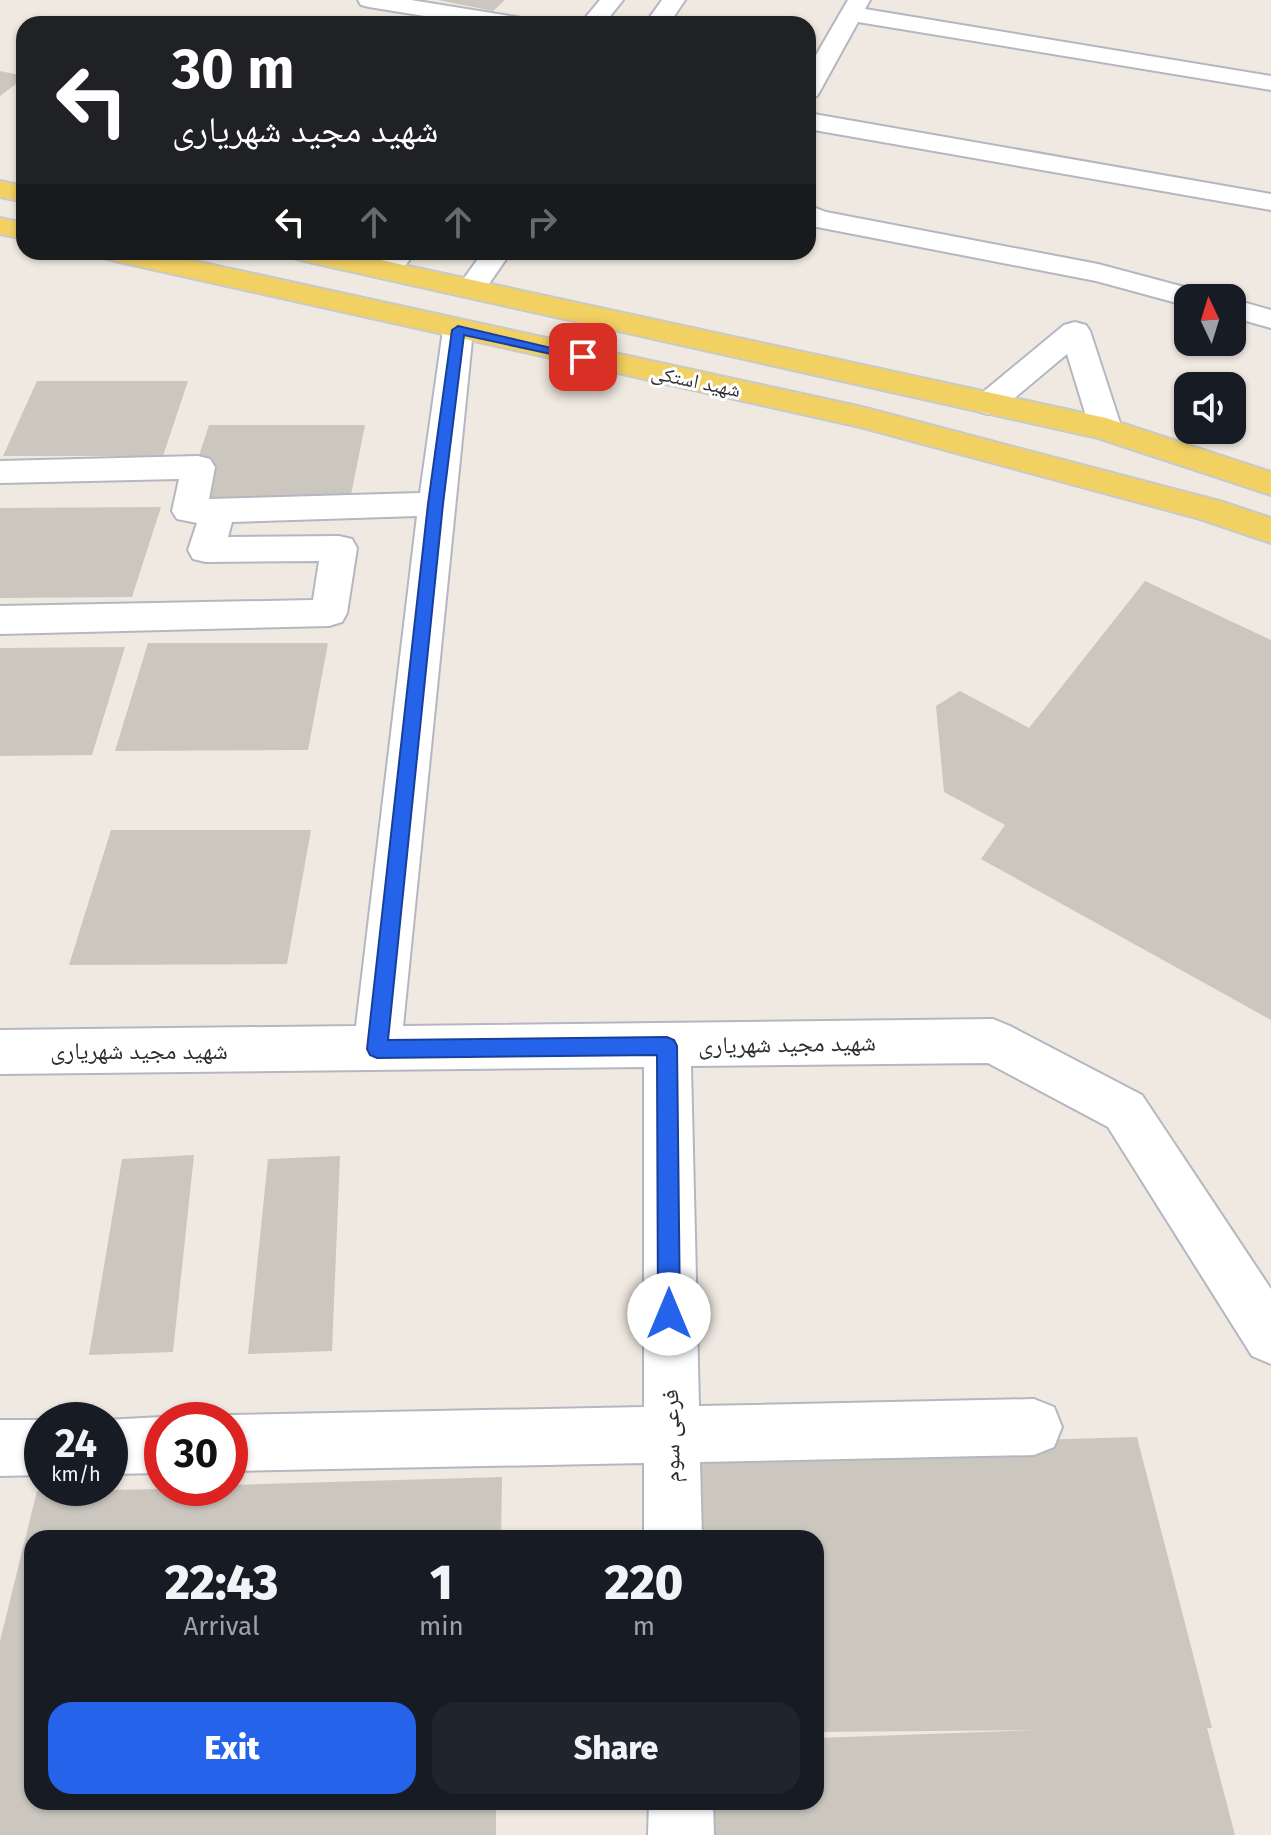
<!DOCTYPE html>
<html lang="en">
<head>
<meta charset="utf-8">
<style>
  :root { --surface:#171b24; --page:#20242c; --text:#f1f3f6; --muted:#9ea1a6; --accent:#2563eb }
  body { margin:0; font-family:"Fira Sans","Noto Naskh Arabic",sans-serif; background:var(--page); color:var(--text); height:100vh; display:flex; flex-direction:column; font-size:30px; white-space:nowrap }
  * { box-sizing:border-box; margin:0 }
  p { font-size:26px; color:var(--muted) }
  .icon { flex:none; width:44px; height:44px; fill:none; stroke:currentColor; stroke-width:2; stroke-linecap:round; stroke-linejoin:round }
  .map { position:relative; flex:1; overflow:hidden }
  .sheet { position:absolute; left:24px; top:1530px; width:800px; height:280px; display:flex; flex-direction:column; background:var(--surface); border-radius:24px; box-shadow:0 2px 6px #0004 }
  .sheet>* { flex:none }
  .top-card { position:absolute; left:16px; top:16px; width:800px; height:244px; border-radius:24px; box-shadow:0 2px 6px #0004; background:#202124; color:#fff; overflow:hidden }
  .needle { width:52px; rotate:356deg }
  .fabs { position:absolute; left:1174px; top:284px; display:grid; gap:16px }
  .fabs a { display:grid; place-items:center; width:72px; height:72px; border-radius:16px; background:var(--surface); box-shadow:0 2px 6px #0004; font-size:40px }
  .speed { position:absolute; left:24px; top:1402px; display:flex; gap:16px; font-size:40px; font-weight:700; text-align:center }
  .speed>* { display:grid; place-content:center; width:104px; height:104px; border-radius:50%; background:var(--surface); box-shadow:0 2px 6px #0004; line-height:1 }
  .speed small { font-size:20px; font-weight:400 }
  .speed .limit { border:12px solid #d22; background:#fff; color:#111 }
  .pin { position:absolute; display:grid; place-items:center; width:68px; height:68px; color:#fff; margin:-34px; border-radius:16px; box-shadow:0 4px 12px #0006 }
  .me { position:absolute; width:88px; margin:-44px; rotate:0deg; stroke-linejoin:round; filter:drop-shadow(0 0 6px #0008) }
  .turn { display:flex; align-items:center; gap:28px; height:168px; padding:0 24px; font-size:36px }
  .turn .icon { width:104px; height:104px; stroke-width:2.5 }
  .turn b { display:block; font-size:56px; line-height:68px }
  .lanes { display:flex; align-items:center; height:76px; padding:0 24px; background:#0003; justify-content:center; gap:40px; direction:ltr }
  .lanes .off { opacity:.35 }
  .eta { display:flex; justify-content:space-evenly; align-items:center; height:136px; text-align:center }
  .eta b { font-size:48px; font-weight:800; line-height:56px }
  .action { display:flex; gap:16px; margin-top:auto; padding:16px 24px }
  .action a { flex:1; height:92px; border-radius:24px; background:var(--accent); color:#fff; font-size:32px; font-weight:800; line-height:92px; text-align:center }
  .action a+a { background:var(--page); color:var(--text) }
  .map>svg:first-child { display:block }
  .building { fill:#cbc7bf }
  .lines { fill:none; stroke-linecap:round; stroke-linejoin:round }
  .minor-casing { stroke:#b4b7c1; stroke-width:4 }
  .major-casing { stroke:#c9c9c9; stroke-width:4 }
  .minor { fill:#fff; fill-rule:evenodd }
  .major { fill:#f2d163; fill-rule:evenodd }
  .route { fill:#2563eb; stroke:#184099; stroke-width:2 }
  .labels { text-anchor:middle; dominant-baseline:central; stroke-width:6; stroke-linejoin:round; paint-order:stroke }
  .far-street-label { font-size:20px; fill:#2e2e2e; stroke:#fff }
  .street-label { font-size:24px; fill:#2e2e2e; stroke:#fff }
</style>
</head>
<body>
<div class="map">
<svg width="1271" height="1835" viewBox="0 0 1271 1835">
  <rect width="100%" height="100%" fill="#efe9e1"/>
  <!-- building -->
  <path class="building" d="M438 0H505L493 11Z
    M0 71 24 76V78L0 96Z
    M37 381H188L163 456H3Z
    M209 425H365L349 505H183Z
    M161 507 132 597 0 598V508Z
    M1145 581 1271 640V1020L981 859 1005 825 944 792 936 706 960 691 1029 728Z
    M148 643H328L308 750 115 751Z
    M125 647 92 755 0 756V648Z
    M111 830H311L287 964 69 965Z
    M194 1155 173 1352 89 1355 122 1159Z
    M340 1156 332 1351 248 1354 268 1159Z
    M1137 1437 1212 1728H1207L1235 1835H701L700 1802H816V1738L1037 1730 816 1732V1538H685L683 1450Z
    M502 1477 501 1538H32V1802H496V1835H0V1641L37 1491 230 1488V1485Z"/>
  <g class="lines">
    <!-- minor casing -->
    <g class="minor-casing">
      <path id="minor" d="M358 0H411L516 17 524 19 528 24H474L369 7 361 5Z
        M600 0H623L604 24H580Z
        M662 0H685L669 24H645Z
        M848 0H870L865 9 1271 76V90L858 22 820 91 817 96 808 98V69Z
        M808 113 1271 194V210L808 129Z
        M808 205 826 212 1098 264 1203 292 1208 298H1188V306L1096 281 817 227 808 225Z
        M386 252H415C404 268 397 280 377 275L373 269Z
        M483 252H511L482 294 472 297 462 294 457 288Z
        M1232 299 1271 310V328L1232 317Z
        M458 321 469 324 473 330 403 1026 993 1019 1010 1026 1142 1095 1271 1289V1364L1252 1356 1108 1127 988 1063 691 1066 699 1406 1034 1399 1054 1407 1062 1427 1054 1447 1034 1455 700 1462 702 1538H644V1463L230 1471V1420H218L230 1415 644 1407V1067L0 1074V1030L356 1026 417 516 232 522 228 537 339 536 352 539 357 548 347 613 342 622 329 626 0 634V606L313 600 319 561 206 562 193 559 188 550 197 523 177 519 172 511 179 479 0 483V461L198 456 210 459 215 467 209 499 420 493 443 330 447 324Z
        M1075 322 1086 325 1090 331 1122 429 1118 436 1106 440 1094 436 1090 429 1067 354 999 411 988 414 977 411 972 404 977 397 1064 325Z
        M162 1417 170 1420H162V1473L110 1474V1420H105Z
        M0 1420H45H42V1475L0 1476Z
        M649 1802H713L714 1835H648Z"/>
    </g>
    <!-- major casing -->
    <g class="major-casing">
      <path id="major" d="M0 181 24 186V202L0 197Z
        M0 218 24 223V239L0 234Z
        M101 252H154L862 407 1223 502 1271 518V543L1200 519 860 427 115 261 105 258Z
        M290 252H344L1106 418 1271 472V495L1098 438 304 261 294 258Z"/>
    </g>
    <!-- minor -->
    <use href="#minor" class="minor"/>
    <!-- major -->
    <use href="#major" class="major"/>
  </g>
  <!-- route -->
  <path class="route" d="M458 326 589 357 583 361 464 335 443 504 388 1040 667 1037 674 1040 677 1046 680 1314 677 1322 669 1325 661 1322 658 1314 657 1055 377 1058 370 1055 367 1049 428 504 452 330Z"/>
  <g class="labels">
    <!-- far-street labels -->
    <g class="far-street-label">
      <text transform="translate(696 381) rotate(12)">شهید استکی</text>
    </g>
    <!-- street labels -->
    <g class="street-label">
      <text transform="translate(787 1044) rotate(-1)">شهید مجید شهریاری</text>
      <text x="139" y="1051">شهید مجید شهریاری</text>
      <text transform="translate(671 1436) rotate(-91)">فرعی سوم</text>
    </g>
  </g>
</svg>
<div class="fabs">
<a><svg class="needle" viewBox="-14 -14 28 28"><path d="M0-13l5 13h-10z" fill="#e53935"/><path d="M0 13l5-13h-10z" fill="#9ea1a6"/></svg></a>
<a><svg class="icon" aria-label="sound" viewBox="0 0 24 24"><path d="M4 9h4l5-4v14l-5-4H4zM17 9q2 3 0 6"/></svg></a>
</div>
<div class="speed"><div>24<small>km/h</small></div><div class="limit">30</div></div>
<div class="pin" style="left:583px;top:357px;background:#d93025"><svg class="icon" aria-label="arrive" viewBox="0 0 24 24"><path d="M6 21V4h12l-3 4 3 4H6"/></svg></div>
<svg class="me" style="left:669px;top:1314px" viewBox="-20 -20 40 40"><circle r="19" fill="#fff"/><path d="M0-13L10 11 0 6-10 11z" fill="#2563eb"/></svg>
<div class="top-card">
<div class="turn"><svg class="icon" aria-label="left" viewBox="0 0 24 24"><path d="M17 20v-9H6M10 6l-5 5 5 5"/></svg><div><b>30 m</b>شهید مجید شهریاری</div></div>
<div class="lanes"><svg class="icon" aria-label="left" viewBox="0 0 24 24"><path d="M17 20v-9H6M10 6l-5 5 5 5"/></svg><svg class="icon off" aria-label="ahead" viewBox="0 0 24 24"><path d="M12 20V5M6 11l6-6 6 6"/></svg><svg class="icon off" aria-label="ahead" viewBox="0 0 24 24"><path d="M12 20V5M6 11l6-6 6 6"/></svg><svg class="icon off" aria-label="right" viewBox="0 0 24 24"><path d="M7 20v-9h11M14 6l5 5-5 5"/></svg></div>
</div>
<section class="sheet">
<div class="eta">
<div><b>22:43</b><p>Arrival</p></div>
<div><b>1</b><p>min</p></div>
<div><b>220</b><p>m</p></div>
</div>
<div class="action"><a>Exit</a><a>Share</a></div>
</section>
</div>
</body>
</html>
